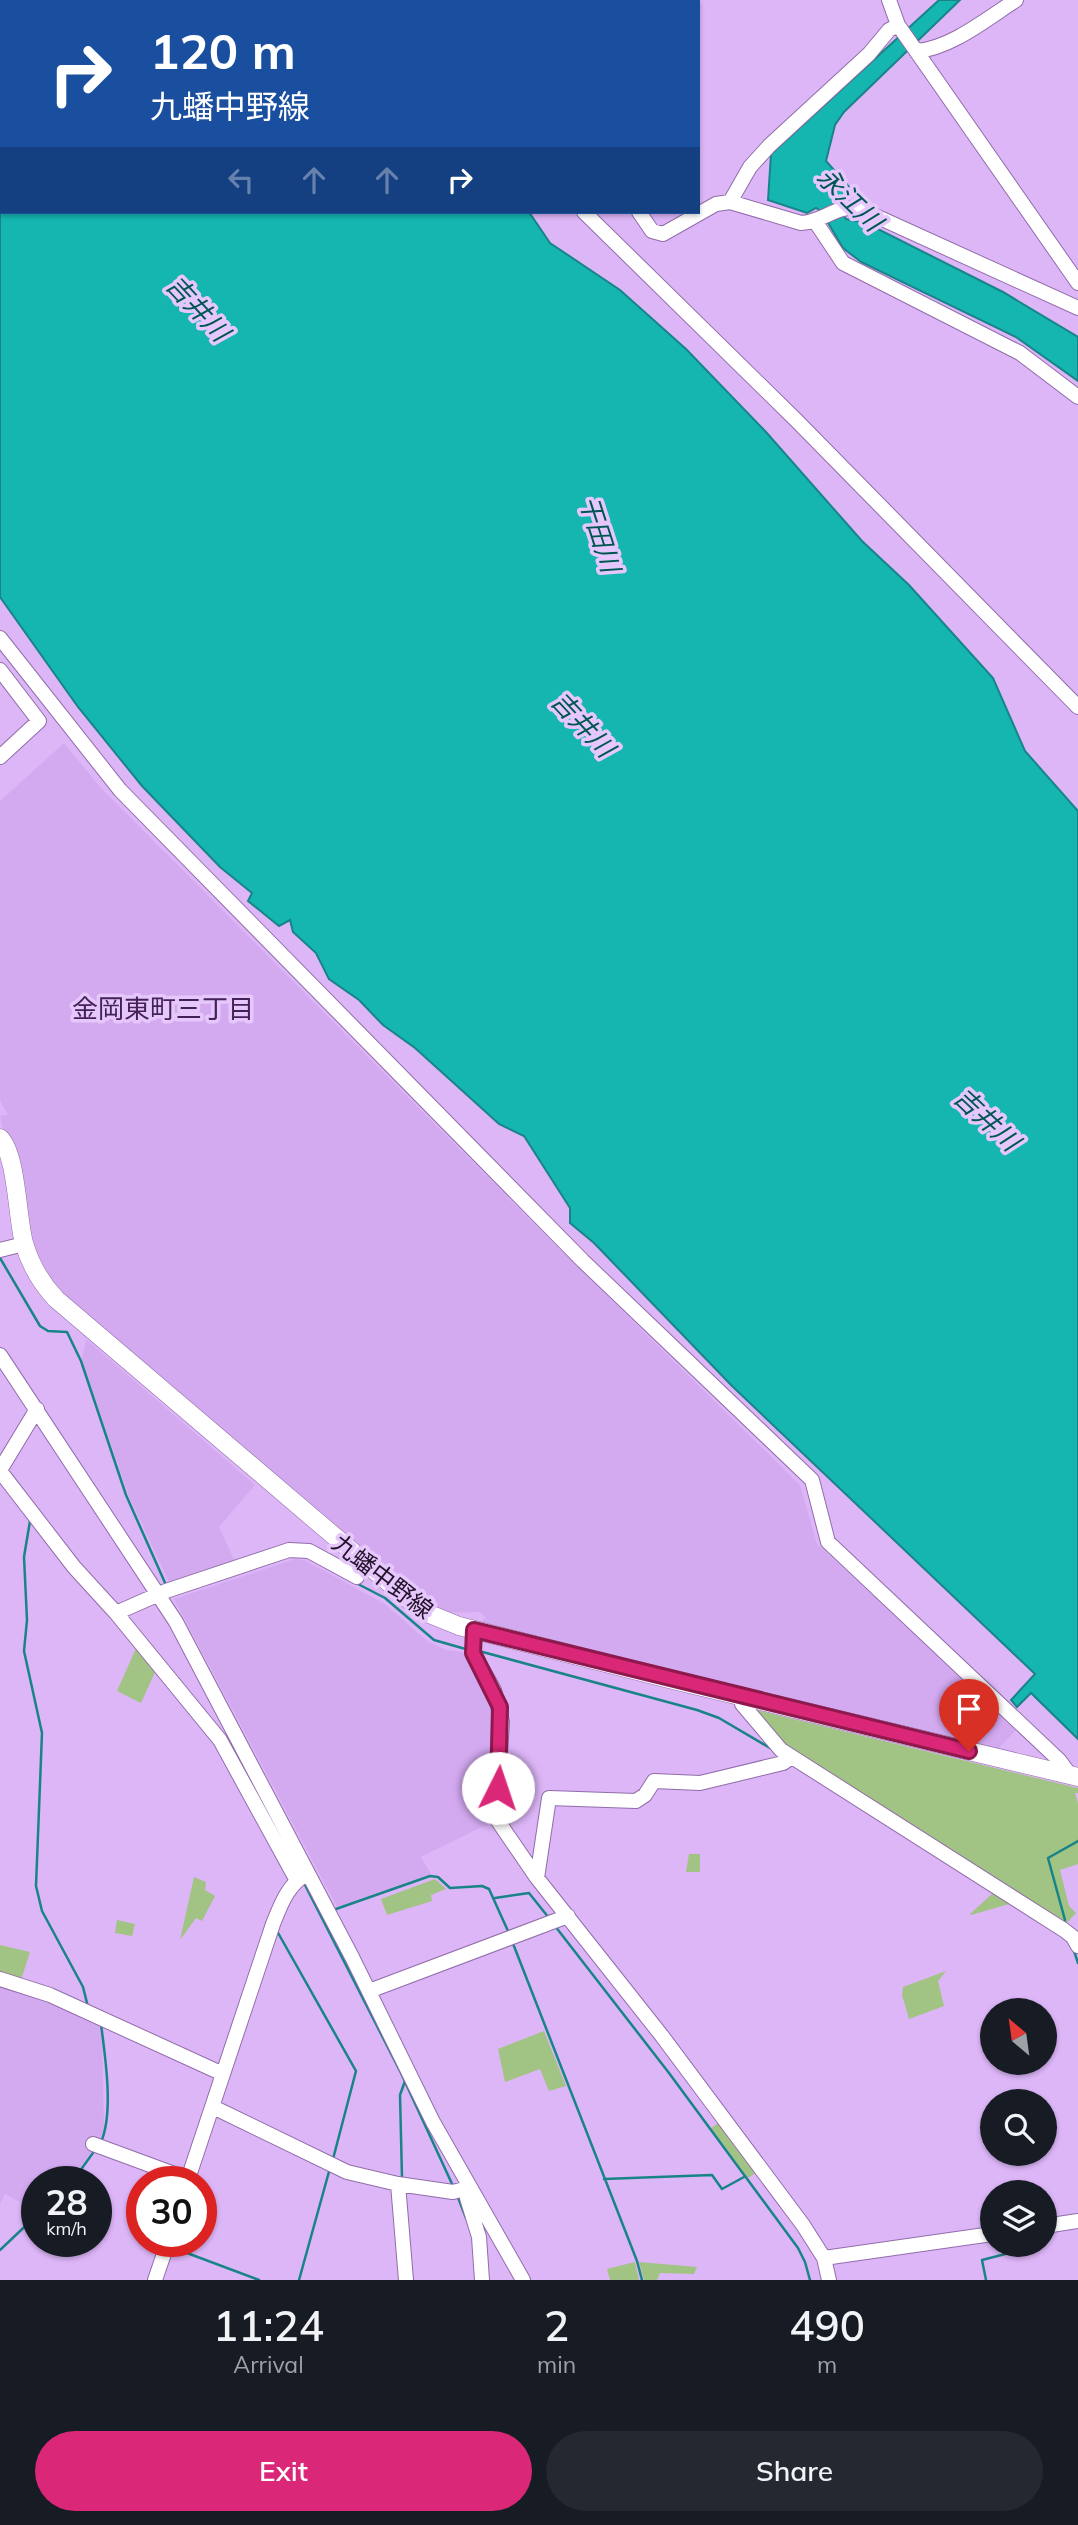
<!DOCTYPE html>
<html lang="en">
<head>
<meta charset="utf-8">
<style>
  :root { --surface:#171b24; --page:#242831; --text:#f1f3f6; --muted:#9ea1a6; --accent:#db2777 }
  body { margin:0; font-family:Mulish,"Noto Sans JP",sans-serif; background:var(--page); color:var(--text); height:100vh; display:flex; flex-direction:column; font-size:26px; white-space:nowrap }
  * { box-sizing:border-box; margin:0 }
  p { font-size:23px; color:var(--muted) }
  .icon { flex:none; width:38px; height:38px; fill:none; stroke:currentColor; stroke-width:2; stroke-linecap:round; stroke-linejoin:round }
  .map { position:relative; height:2280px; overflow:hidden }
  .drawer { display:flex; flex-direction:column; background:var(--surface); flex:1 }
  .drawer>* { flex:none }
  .guide { position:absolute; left:0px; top:0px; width:700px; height:214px; box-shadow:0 2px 5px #0004; background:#1a4fa0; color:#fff; overflow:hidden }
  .needle { width:46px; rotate:331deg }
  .fabs { position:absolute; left:980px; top:1998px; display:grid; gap:14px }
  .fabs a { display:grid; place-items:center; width:77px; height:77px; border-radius:50%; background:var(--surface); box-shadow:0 2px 5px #0004; font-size:35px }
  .speed { position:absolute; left:21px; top:2166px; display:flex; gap:14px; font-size:35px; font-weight:700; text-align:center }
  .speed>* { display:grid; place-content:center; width:91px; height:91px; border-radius:50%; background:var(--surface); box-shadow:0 2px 5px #0004; line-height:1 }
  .speed small { font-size:18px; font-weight:400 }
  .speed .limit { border:10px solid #d22; background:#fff; color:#111 }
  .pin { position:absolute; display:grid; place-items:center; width:60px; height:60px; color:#fff; margin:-72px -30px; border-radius:50% 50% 50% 0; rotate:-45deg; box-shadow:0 0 7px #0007 }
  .pin .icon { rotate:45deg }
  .me { position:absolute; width:77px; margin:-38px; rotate:4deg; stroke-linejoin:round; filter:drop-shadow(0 0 5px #0008) }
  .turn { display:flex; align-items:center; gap:24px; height:147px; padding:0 35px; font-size:32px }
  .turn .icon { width:91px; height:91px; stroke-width:2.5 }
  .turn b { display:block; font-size:49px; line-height:60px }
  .lanes { display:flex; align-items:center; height:66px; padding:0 35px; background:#0003; justify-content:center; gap:35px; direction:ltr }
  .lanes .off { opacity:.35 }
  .eta { display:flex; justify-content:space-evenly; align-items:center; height:119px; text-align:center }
  .eta b { font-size:42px; font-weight:600; line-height:49px }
  .cta { display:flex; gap:14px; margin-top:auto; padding:14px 35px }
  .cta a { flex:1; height:80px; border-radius:42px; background:var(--accent); color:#fff; font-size:28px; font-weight:600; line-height:80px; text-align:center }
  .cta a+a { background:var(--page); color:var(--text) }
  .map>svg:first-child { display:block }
  .built { fill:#d3a9f0 }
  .green { fill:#a1c383 }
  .water { fill:#15b5b0; stroke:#198488; stroke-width:2 }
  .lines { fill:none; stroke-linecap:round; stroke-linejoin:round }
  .stream { stroke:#198488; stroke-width:2.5 }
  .minor-casing { stroke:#916da9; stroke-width:16 }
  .major-casing { stroke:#916da9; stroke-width:19 }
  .minor { stroke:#fff; stroke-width:14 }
  .major { stroke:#fff; stroke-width:18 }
  .route-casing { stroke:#8e194d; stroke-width:18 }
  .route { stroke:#db2777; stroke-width:12 }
  .labels { text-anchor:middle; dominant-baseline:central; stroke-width:7; stroke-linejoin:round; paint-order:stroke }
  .street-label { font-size:24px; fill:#22132b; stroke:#e6c7fc }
  .water-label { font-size:26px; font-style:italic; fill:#005653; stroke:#e6c7fc }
  .neighbourhood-label { font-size:26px; fill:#442258; stroke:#e6c7fc }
</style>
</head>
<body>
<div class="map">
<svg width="1078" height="2280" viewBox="0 0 1078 2280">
  <rect width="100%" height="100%" fill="#ddb6f8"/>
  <!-- built -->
  <path class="built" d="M64 743 100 787 544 1234 800 1485 817 1544 1017 1729 996 1751 480 1623 486 1617 479 1612 437 1613 101 1335 34 1263 0 1116 8 1115 0 1100V801Z
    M86 1339 255 1485 219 1527 236 1564 171 1586 128 1494 82 1360Z
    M295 1559 304 1560 385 1604 427 1641 446 1650 463 1652 484 1684 496 1723 490 1823 421 1857 431 1874 337 1907 174 1599Z
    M0 1983 30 1991 99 2024 102 2040 104 2127 100 2140 69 2182H37V2211L5 2194 0 2204Z"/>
  <!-- green -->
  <path class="green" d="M137 1646 157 1668 141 1703 117 1691Z
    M752 1709 1078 1788V1793H1075L1078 1804V1864L1060 1870 1069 1906 1076 1913 1064 1926 792 1751Z
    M689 1854H700V1872H686Z
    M194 1877 206 1882 205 1890 215 1896 202 1921 196 1918 180 1940Z
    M435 1879 446 1889 431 1895 432 1901 387 1915 381 1899Z
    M993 1893 1009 1904 971 1915 970 1914Z
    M117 1920 135 1924 132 1936 115 1933Z
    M0 1945 30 1952 20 1983 0 1977Z
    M946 1971 938 1981 944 2006 909 2019 902 1995 903 1987Z
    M544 2031 566 2086 549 2091 540 2069 505 2082 498 2049Z
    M720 2122 757 2172 748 2178 711 2128Z
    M635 2262 639 2280H610L607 2269Z
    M639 2262 697 2267 694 2274 660 2273 657 2280H644Z"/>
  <!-- water -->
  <path class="water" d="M0 0 237 2H2V212H529L550 243 620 290 686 349 766 432 862 541 909 585 993 678 1025 751 1078 811V1739L1031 1693 1017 1707 1011 1700 1035 1674 732 1386 594 1243 570 1223V1208L524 1136 499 1124 415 1048 383 1025 359 1000 329 979 316 953 293 932 290 920 279 926 248 901 252 893 220 867 142 786 78 707 0 597Z
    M939 0H960L844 112 835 125 826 161 851 189 847 195 833 197 846 219 866 223 1003 292 1078 337V381L1016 337 861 262 843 248 821 211 816 208 807 213 768 200 771 154Z"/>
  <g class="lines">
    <!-- stream -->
    <path class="stream" d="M0 1258 40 1326 48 1331 67 1332 81 1361 126 1495 166 1585
      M30 1521 24 1557 27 1620 24 1651 42 1733 36 1886 42 1911 83 1987 88 2007
      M356 1583 385 1598 434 1640 469 1650
      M479 1651 697 1710 719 1718 770 1748
      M303 1881 401 2073 453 2186
      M495 1898 529 1893 549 1918
      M336 1909 430 1876 438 1877 450 1888 482 1886 489 1889 508 1931
      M1065 1920 1048 1858 1078 1841
      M555 1926 669 2073 798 2248 805 2262 810 2280
      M277 1931 356 2071 333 2159
      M512 1941 637 2261 642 2280
      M1074 1951 1078 1963
      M101 2024C105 2056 114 2112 101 2142
      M402 2178 400 2095 405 2081
      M604 2179 712 2175 722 2189 744 2177
      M72 2182 95 2150
      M457 2195 466 2218
      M171 2247 259 2280
      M0 2250 37 2215
      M299 2280 330 2168
      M986 2280 982 2260 1040 2245"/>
    <!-- minor casing -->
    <g class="minor-casing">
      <path id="minor" d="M349 0 350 2
        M495 0 498 2
        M598 0 599 2
        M889 0 898 25 1078 283
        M449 2 450 0
        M683 2 688 0
        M916 51C950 49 988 18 1016 0
        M730 202 750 167 769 146 869 54 889 30 898 25
        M584 212 796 420 1078 707
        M639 212 652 231 663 234 716 204 730 202 801 223C823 222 836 205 858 208L1078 308
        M815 221 843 263 1020 353 1078 397
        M0 638 120 790 583 1261 812 1480 828 1542 1059 1760 1070 1775
        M0 670 39 721 0 757
        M0 1250 24 1244
        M0 1355 176 1622 352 1957 433 2122 523 2280
        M0 1470 37 1409
        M0 1471 74 1567 116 1613 166 1591 289 1550 309 1551 357 1577
        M116 1613 220 1740 296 1879
        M474 1630 473 1653 494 1690 502 1722 496 1818 537 1878
        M742 1698V1704L781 1750 1064 1930 1073 1937 1078 1946
        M792 1757 783 1763 700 1783 654 1781 645 1795 636 1801 549 1798 537 1878 662 2036 803 2225 824 2258 829 2280
        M0 1979 50 1995 223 2074
        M369 1991 568 1916
        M213 2107 347 2172 398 2184 453 2192 468 2188 467 2198 479 2237 482 2280
        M93 2144 188 2179
        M187 2182 273 1924C281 1904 288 1884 308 1873
        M398 2184 406 2280
        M1045 2226 1078 2221
        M824 2258 992 2234
        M155 2280 168 2242"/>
    </g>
    <!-- major casing -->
    <g class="major-casing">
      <path id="major" d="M0 1138C17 1155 17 1218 24 1243 30 1264 41 1283 56 1299L422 1611 459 1626 677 1681 1078 1777"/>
    </g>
    <!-- minor -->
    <use href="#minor" class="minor"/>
    <!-- major -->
    <use href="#major" class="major"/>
  </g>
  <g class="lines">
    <!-- route casing -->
    <g class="route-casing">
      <path id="route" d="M498 1788 500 1707 473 1653 474 1630 969 1751"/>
    </g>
    <!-- route -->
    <use href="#route" class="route"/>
  </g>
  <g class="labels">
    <!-- street labels -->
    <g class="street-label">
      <text transform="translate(383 1576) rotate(38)">九蟠中野線</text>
    </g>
    <!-- water labels -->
    <g class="water-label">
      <text transform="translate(850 199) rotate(44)">永江川</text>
      <text transform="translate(198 308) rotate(47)">吉井川</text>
      <text transform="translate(600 534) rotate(72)">干田川</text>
      <text transform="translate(583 724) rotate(47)">吉井川</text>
      <text transform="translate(987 1119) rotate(43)">吉井川</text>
    </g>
    <!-- neighbourhood labels -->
    <g class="neighbourhood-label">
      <text x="163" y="1008">金岡東町三丁目</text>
    </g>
  </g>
</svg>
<div class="fabs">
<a><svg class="needle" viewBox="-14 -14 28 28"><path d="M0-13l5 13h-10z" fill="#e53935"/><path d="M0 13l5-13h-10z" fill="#9ea1a6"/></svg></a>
<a><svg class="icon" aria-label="search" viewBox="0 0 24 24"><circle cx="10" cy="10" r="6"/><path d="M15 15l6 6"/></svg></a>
<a><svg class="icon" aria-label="layers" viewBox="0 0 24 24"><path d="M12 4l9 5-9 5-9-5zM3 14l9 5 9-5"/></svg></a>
</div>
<div class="speed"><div>28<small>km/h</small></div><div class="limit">30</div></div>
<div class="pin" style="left:969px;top:1751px;background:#d93025"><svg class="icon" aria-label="arrive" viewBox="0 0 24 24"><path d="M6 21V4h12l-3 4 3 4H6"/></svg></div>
<svg class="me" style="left:498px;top:1788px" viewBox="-20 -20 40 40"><circle r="19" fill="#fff"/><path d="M0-13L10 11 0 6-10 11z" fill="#db2777"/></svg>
<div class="guide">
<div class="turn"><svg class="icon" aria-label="right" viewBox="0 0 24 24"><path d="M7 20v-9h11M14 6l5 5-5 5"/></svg><div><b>120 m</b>九蟠中野線</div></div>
<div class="lanes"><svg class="icon off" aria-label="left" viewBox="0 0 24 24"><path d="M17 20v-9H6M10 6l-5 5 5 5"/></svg><svg class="icon off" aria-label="ahead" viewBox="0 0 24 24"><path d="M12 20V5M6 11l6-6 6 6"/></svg><svg class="icon off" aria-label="ahead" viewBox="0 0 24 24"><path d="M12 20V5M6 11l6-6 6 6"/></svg><svg class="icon" aria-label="right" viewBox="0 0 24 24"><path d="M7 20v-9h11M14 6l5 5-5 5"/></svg></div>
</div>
</div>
<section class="drawer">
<div class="eta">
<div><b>11:24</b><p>Arrival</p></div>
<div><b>2</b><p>min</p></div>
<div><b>490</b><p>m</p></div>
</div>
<div class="cta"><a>Exit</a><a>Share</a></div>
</section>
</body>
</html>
